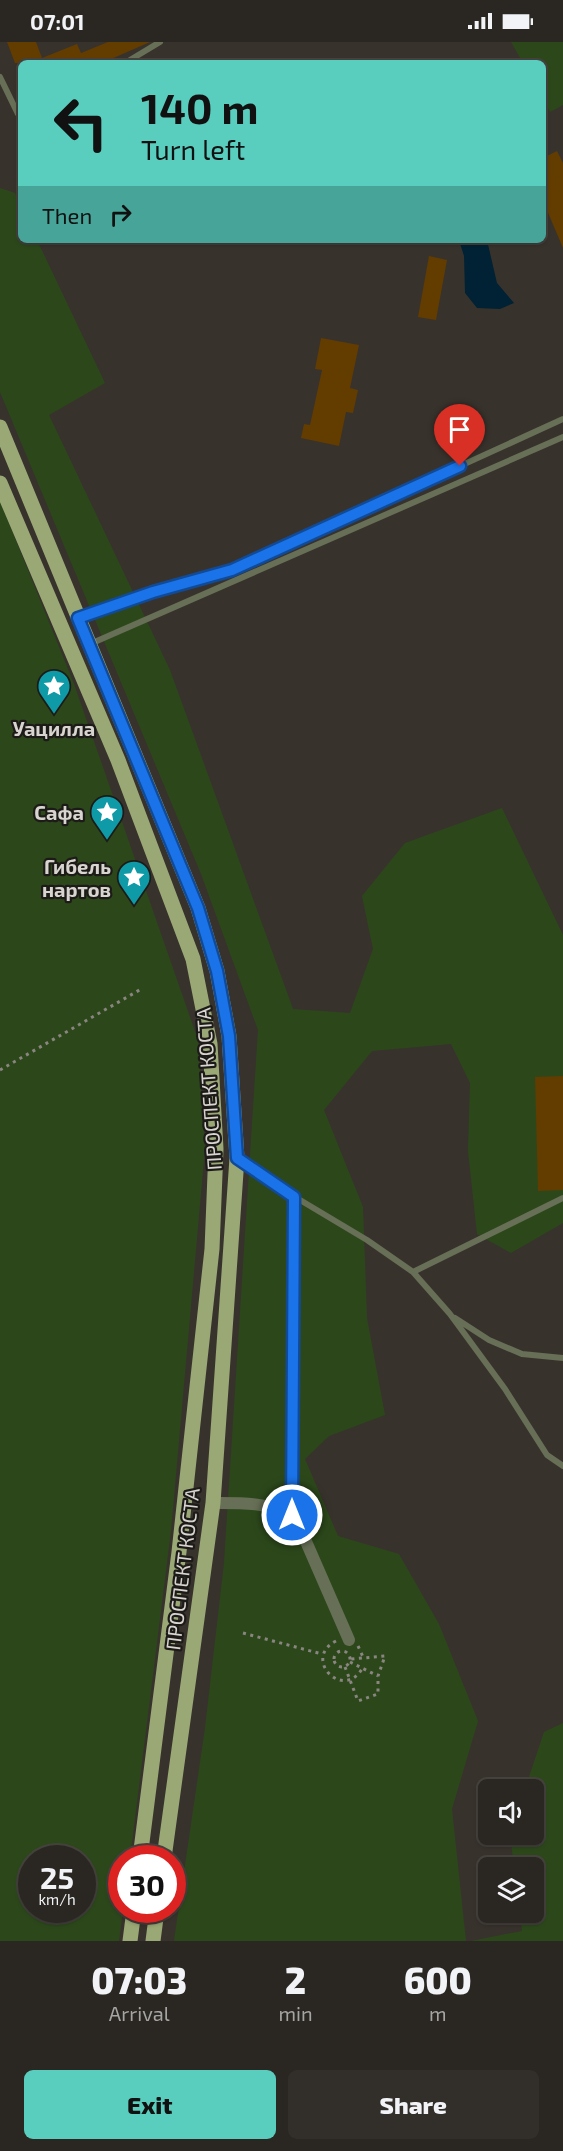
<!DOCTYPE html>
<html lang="en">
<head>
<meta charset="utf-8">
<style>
  :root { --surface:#2a2621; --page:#322e2a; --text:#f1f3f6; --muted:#a5a5a5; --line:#46433f; --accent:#59cebf }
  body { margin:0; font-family:"Exo 2",sans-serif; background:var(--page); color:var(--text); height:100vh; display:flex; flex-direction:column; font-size:22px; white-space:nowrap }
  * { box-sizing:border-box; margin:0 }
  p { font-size:20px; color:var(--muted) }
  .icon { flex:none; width:33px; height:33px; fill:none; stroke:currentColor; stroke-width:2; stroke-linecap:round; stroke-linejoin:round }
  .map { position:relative; height:1899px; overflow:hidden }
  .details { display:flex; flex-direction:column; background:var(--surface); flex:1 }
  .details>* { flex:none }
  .banner { position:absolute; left:18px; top:18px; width:528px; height:183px; border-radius:9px; box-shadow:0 2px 4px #0004,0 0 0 2px var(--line); background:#59cebf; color:#111; overflow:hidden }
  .buttons { position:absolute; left:478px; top:1737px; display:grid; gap:12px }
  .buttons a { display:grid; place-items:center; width:66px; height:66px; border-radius:9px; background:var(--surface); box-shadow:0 2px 4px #0004,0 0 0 2px var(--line); font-size:30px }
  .speed { position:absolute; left:18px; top:1803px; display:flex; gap:12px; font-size:30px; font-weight:700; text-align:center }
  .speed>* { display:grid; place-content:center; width:78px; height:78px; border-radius:50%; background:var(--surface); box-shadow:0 2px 4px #0004,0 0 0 2px var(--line); line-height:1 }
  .speed small { font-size:15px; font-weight:400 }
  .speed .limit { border:9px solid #d22; background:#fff; color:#111 }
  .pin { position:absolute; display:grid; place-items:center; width:51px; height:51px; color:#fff; margin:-62px -26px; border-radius:50% 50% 50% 0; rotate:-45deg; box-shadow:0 0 6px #0007 }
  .pin .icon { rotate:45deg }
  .me { position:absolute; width:66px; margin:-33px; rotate:0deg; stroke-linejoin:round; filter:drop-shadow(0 0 4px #0008) }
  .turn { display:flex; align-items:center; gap:21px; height:126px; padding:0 24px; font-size:27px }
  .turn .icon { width:78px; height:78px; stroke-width:2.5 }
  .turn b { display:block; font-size:42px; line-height:51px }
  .then { display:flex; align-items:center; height:57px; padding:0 24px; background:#0003; gap:12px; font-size:22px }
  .eta { display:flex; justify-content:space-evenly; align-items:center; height:102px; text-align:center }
  .eta b { font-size:36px; font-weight:800; line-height:42px }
  .primary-button { display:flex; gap:12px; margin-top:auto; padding:12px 24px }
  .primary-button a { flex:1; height:69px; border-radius:9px; background:var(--accent); color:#111; font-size:24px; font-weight:800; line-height:69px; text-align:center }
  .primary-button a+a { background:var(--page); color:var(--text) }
  .status { display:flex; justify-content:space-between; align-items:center; height:42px; padding:0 30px; background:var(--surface); direction:ltr }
  .status svg { height:16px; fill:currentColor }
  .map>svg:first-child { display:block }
  .green { fill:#2c481b; fill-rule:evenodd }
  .water { fill:#002234 }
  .building { fill:#633c00 }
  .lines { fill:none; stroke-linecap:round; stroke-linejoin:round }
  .path { stroke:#8a8580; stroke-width:3; stroke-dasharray:3 4.5; stroke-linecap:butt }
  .service { stroke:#676f56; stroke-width:6 }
  .minor { stroke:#676f56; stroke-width:12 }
  .primary { stroke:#9aa875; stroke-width:15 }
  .route-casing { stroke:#114b97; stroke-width:15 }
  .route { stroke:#1a73e8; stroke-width:10 }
  .labels { text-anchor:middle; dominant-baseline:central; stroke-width:4.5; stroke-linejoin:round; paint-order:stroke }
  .poi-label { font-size:20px; font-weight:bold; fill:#d8d4d0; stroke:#1d1b18; text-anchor:end }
  .street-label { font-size:20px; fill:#d8d4d0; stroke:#1d1b18 }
</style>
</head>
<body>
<div class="status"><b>07:01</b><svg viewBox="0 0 49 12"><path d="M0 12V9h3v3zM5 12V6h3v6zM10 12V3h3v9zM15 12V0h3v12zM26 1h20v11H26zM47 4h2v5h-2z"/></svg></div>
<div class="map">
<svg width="563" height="1899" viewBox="0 0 563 1899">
  <rect width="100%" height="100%" fill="#38322c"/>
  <!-- green -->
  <path class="green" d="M511 0H563V63L550 70 543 57V21H523Z
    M0 146 15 151 21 164V198H37L105 341 49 373 170 628 293 967 350 971 373 907 362 854 405 801 502 766 563 893V1181L511 1211 477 1192 468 1109 470 1041 451 1002 372 1009 324 1068 363 1165 367 1276 385 1373 329 1394 305 1417 338 1494 399 1512 439 1582 478 1679 452 1767 466 1899H174L205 1686 224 1521 258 988 201 832 0 350Z
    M0 459 74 642 198 998 205 1106 171 1489 130 1816H122L123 1868 119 1899H0ZM32 1816H82V1868H32Z
    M563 1681V1899H471L522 1889 520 1871 534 1870V1826L514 1825 510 1793 534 1792V1748L525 1747 544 1690Z"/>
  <!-- water -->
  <path class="water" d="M459 198H487L497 241 514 261 500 267 477 266 465 251 464 214Z"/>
  <!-- building -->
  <path class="building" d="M7 0H36L42 16 77 2 81 11 108 0H150L102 21H15Z
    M557 109 563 121V206L543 159V116Z
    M429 214 447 218 436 278 418 275Z
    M321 296 359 303 350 346 358 348 353 371 346 370 339 404 301 396 304 382 310 383 322 328 315 327Z
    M563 1034V1148L538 1149 535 1035Z"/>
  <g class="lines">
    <!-- path -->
    <path class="path" d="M0 1028 143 946
      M243 1591 322 1612
      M336 1599C302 1616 342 1659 362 1627
      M358 1604 364 1617
      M334 1617a8 8 0 1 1 16 0a8 8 0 1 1-16 0Z
      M350 1620 378 1634
      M345 1625 358 1659 378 1652V1634L385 1614 351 1617"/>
    <!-- service -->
    <path class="service" d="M125 21 160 0
      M0 35 18 72 21 71
      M79 575 153 550 232 528 563 377
      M90 602 563 395
      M295 1155 367 1198 413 1230 450 1272 505 1347 547 1413 563 1424
      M413 1230 563 1156
      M455 1276 489 1298 522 1312 563 1316"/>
    <!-- minor -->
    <path class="minor" d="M237 1116 294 1155 292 1473
      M213 1461C236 1461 270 1460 290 1473 295 1476 298 1483 301 1488L349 1598"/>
    <!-- primary -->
    <path class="primary" d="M0 385 198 866 217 929 229 994 237 1116 213 1461 164 1816
      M0 441 118 718 193 917 210 1002 216 1107 212 1207 179 1510 140 1816
      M130 1899 134 1868
      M153 1899 157 1868"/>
  </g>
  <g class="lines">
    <!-- route casing -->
    <g class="route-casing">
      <path id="route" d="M292 1473 294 1155 237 1116 229 994 217 929 198 866 78 576 153 550 232 528 460 424"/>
    </g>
    <!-- route -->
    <use href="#route" class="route"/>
  </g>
  <!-- icons -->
  <defs>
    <g id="sight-pin" transform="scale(1.725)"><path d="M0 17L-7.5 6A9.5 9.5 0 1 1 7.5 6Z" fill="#0f9aa8" stroke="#1d1b18"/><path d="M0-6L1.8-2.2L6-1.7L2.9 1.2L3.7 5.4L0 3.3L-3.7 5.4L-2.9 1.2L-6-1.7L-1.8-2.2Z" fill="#fff"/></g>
  </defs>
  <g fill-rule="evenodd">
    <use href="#sight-pin" x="54" y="644"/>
    <use href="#sight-pin" x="107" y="770"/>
    <use href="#sight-pin" x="134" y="835"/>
  </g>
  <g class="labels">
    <!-- poi labels -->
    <g class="poi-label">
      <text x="54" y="686" text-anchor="middle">Уацилла</text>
      <text x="84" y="770">Сафа</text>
      <text x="111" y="824">Гибель<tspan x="111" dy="23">нартов</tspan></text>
    </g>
    <!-- street labels -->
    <g class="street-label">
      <text transform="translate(208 1047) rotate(-94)">ПРОСПЕКТ КОСТА</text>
      <text transform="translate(182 1527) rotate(-83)">ПРОСПЕКТ КОСТА</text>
    </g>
  </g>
</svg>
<div class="buttons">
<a><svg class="icon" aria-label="sound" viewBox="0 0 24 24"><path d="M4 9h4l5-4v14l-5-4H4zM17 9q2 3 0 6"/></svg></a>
<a><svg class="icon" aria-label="layers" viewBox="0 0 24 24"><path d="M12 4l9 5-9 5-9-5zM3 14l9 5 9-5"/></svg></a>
</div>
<div class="speed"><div>25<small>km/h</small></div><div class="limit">30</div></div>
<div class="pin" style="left:460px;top:424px;background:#d93025"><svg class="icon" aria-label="arrive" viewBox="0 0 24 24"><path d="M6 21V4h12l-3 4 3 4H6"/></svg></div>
<svg class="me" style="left:292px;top:1473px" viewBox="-20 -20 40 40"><circle r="17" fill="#1a73e8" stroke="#fff" stroke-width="3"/><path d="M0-11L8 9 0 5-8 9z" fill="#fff"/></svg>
<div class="banner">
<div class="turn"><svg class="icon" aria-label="left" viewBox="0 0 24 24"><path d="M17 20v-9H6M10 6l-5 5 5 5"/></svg><div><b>140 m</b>Turn left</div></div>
<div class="then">Then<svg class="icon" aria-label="right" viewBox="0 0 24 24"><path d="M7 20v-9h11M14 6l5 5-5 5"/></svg></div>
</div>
</div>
<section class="details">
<div class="eta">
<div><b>07:03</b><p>Arrival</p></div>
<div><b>2</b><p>min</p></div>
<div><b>600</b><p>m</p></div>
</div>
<div class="primary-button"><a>Exit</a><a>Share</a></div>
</section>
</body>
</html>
